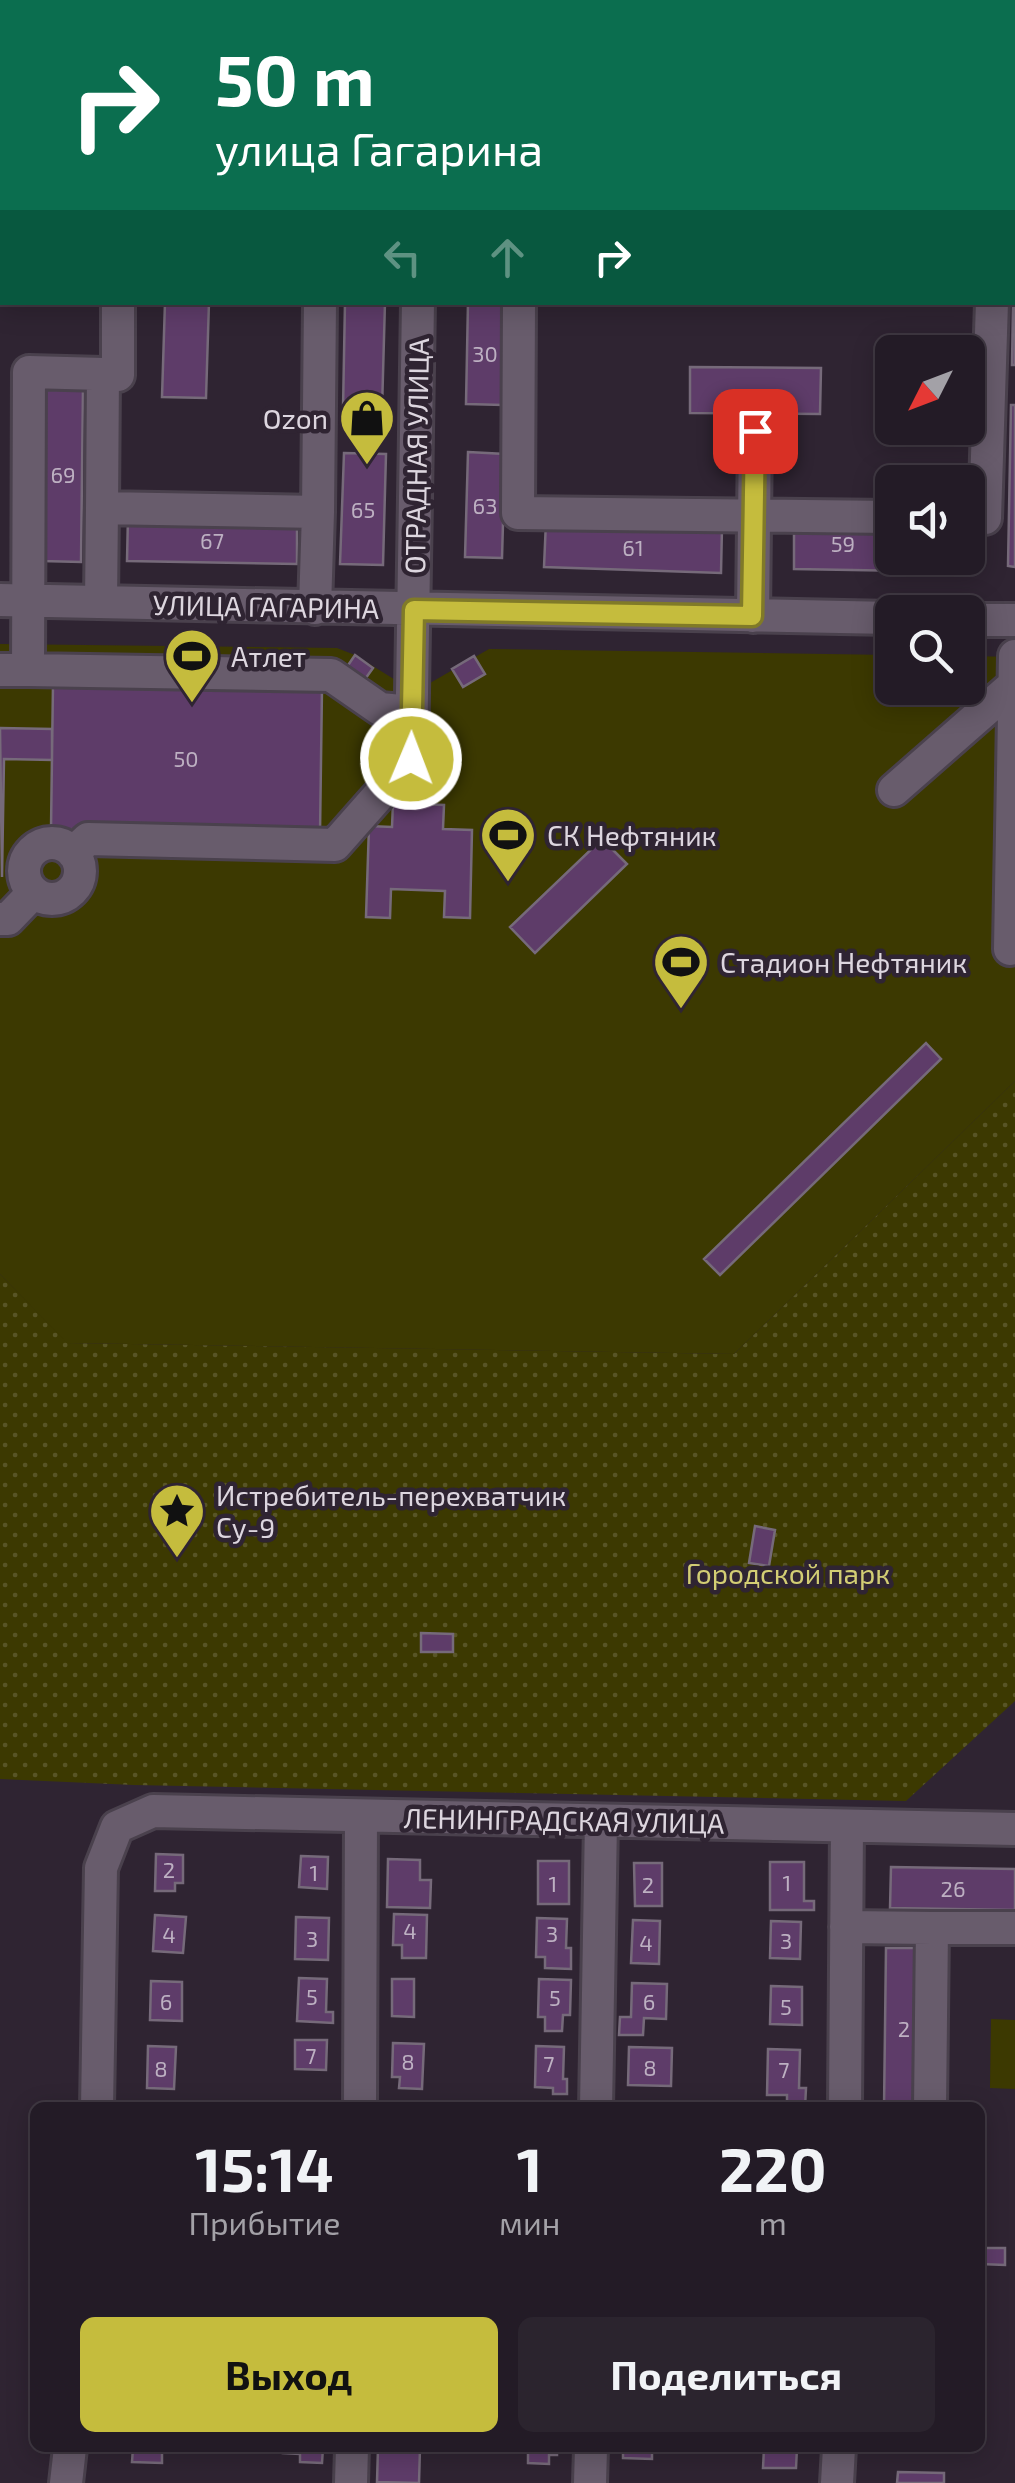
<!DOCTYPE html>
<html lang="ru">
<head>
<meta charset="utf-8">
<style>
  :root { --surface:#231b26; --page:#2b242e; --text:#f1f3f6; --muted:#a3a1a7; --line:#403943; --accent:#c5bc3d }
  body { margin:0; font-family:"Exo 2",sans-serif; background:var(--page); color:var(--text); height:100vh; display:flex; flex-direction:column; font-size:38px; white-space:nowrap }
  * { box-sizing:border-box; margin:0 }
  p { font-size:32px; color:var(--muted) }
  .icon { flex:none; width:55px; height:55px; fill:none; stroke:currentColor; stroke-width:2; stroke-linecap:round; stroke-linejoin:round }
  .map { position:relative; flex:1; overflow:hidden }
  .sheet { position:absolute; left:30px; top:2102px; width:955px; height:350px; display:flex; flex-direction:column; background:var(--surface); border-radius:15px; box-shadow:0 5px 25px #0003,0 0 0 2px var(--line) }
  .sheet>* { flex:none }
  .top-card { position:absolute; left:0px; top:0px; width:1015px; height:305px; box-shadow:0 5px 25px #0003,0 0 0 2px var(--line); background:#0b6e4f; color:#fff; overflow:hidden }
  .needle { width:65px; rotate:228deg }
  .buttons { position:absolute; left:875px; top:335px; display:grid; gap:20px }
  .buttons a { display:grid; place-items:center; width:110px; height:110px; border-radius:15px; background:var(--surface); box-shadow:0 5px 25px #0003,0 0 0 2px var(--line); font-size:50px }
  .pin { position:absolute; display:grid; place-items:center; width:85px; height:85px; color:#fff; margin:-42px; border-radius:20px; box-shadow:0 5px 15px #0006 }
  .me { position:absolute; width:110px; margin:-55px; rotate:1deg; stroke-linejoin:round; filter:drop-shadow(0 0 8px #0008) }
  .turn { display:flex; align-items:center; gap:35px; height:210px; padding:0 50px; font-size:45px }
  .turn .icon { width:130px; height:130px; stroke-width:2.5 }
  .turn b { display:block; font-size:70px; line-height:85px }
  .lanes { display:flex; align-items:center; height:95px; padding:0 50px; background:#0003; justify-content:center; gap:50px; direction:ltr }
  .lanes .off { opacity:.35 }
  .eta { display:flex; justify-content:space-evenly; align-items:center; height:170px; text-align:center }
  .eta b { font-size:60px; font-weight:700; line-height:70px }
  .action { display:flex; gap:20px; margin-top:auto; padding:20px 50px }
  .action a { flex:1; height:115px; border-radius:15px; background:var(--accent); color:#111; font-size:40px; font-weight:700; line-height:115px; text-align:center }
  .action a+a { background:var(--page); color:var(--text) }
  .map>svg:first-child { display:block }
  .park { fill:url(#park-dots) }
  .pitch { fill:#3c3901 }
  .building { fill:#5e3c69; stroke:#766a7a; stroke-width:2.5 }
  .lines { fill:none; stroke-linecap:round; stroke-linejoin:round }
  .minor-casing { stroke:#4a414d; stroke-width:38 }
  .minor { stroke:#685c6c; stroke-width:32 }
  .route-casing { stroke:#807a28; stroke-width:25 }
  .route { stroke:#c5bc3d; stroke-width:18 }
  .labels { text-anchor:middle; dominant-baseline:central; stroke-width:9; stroke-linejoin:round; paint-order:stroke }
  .number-label { font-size:22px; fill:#bdb0c2 }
  .poi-label { font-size:28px; fill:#ddd6df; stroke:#2f2432; text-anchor:start }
  .street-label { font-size:28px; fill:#ddd6df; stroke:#2f2432 }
  .park-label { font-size:28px; fill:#d3ce74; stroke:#2f2432 }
</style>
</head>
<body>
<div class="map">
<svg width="1015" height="2483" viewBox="0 0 1015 2483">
  <defs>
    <pattern id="park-dots" width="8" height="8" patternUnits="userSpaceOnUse" patternTransform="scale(2.5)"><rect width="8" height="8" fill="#3c3901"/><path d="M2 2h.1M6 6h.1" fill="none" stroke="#585526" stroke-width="1.8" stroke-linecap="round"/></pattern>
  </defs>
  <rect width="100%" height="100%" fill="#2f2432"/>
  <!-- park -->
  <path class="park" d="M1015 1081V1701L906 1801 134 1785 0 1779V1274L68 1343 734 1354Z"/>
  <!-- pitch -->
  <path class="pitch" d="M0 644 337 648 355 655 397 681 430 683 489 649 892 655V688H968V656L1015 657V1081L734 1354 67 1343 0 1274Z
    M991 2019 1015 2020V2089L990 2088Z"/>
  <!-- building -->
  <path class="building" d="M148 0H326L147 2Z
    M535 0H712V2H535Z
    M1015 190V365H1012Z
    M165 302H209L206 398 162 397Z
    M345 302H385L382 410 343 409Z
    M468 302H505L503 405 466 404Z
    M690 367 821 368 820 414 690 413Z
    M44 386 83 387 81 562 42 561Z
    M1011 405H1015V567L1008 566Z
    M468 452 505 454 502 558 465 557Z
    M344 453 386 454 383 565 340 564Z
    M128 516 297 518V564L127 561Z
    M546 521 722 527 721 573 544 567Z
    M794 525 892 527V558H968V528V572L794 569Z
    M355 655 373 668 358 689 340 677Z
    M474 656 485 674 463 687 452 669Z
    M53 684 322 688 320 834 51 829Z
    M0 728 52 729V760L4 759 2 877Z
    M393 803 444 805 443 829 472 830 470 918 444 917 445 891 391 889 390 918 366 917 369 826 392 827Z
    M602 839 627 864 535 953 510 927Z
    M926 1043 941 1059 720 1275 704 1259Z
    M755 1526 775 1530 769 1566 749 1563Z
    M421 1633 453 1634V1652H421Z
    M156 1854 183 1855V1883H175V1891H155Z
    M301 1856 328 1857 327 1889 299 1887Z
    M388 1859 420 1860V1880H431L430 1908 387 1907Z
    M538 1861H569V1904H538Z
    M770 1862H804V1901H814V1910H770Z
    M634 1863H662V1906H635Z
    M891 1867 1015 1869V1910L890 1908Z
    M394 1914 427 1915 426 1958H402V1945H393Z
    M155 1915 186 1917 183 1953 153 1951Z
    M296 1917 329 1918 328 1960 295 1959Z
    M537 1918 567 1919 566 1948H571V1969L545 1968V1957H536Z
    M633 1920 660 1921 659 1964 631 1963Z
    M771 1921 801 1922 800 1959 770 1958Z
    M886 1948H925L923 2108H884Z
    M299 1978 327 1979 326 2012H333V2023L297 2021Z
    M392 1979H414V2017L392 2016Z
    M539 1979 571 1980 570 2015H563L562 2031H545V2017H538Z
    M151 1981 182 1982V2021L150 2020Z
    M632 1983 667 1984 666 2019 644 2018 643 2035H619L620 2017H631Z
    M771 1986 802 1987V2025L770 2024Z
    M295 2040H327L326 2070 295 2069Z
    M393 2043 424 2044 422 2089 399 2088 400 2077H392Z
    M148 2046 176 2047 174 2089 147 2088Z
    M536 2046 564 2047 563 2079H567V2094H553V2088L535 2087Z
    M629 2047 672 2048 671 2086 628 2085Z
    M768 2049 800 2050 799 2088H806L805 2108 787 2107V2095H767Z
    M980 2248H1005V2265L980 2264Z
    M133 2448H162V2463L132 2462Z
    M284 2448H323L322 2463 300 2462V2454L283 2453Z
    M378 2448H420L419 2483 377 2482Z
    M528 2448H557V2455H549V2464L528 2463Z
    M623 2448H652V2459L623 2458Z
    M764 2448H797L796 2468H763Z
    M898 2472 944 2473V2483H897Z"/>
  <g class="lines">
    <!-- minor casing -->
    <g class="minor-casing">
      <path id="minor" d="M44 2V0
        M329 2V0
        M421 2V0
        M522 2V0
        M738 2 739 0
        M1012 65H1015
        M1012 170H1015
        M519 302 518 513 892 517
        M103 374 118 375V302
        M318 512 320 302
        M968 518H985L992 302
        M0 600 892 618
        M101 602 102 508 318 512 315 608
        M753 616 755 431
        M968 620H1015
        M0 670H28L29 372 103 374 102 508
        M28 670 331 675 380 709 412 712
        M894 790 1015 684
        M24 871a28 28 0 1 1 56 0a28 28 0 1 1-56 0Z
        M73 853 88 839 335 845 411 759 418 302
        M0 919H8L33 893
        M1010 949 1015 656
        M846 1927 932 1928
        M97 2108 101 1868 117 1827 153 1811 1015 1829
        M360 2108 361 1817
        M596 2108 601 1821
        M845 2108 847 1826
        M930 2108 932 1928H1015
        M66 2483 70 2448
        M351 2483 352 2448
        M590 2483 591 2448
        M837 2483 839 2448"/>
    </g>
    <!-- minor -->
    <use href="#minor" class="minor"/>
  </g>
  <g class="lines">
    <!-- route casing -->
    <g class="route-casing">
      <path id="route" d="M411 759 414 610 752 616 755 431"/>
    </g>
    <!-- route -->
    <use href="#route" class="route"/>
  </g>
  <!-- icons -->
  <defs>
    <g id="shop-pin" transform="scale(2.875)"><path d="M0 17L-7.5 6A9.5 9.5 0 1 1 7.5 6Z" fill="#c5bc3d" stroke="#2f2432"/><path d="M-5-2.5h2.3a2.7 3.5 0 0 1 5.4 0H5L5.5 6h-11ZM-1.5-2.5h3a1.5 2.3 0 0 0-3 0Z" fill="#111"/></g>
    <g id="stadium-pin" transform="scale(2.875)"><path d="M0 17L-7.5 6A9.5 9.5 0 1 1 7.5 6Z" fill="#c5bc3d" stroke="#2f2432"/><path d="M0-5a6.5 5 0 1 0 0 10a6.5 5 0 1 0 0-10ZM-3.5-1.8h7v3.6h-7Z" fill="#111"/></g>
    <g id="sight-pin" transform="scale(2.875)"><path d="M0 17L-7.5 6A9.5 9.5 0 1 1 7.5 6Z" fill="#c5bc3d" stroke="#2f2432"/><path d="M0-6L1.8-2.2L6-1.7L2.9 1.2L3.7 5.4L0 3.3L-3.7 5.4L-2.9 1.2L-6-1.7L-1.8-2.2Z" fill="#111"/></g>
  </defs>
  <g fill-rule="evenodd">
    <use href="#shop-pin" x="367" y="418"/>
    <use href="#stadium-pin" x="192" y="656"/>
    <use href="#stadium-pin" x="508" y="835"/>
    <use href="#stadium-pin" x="681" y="962"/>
    <use href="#sight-pin" x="177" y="1511"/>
  </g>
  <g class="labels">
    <!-- number labels -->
    <g class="number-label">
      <text x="485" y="353">30</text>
      <text x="63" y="474">69</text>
      <text x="485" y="505">63</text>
      <text x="363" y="509">65</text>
      <text x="212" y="540">67</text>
      <text x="843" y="543">59</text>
      <text x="633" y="547">61</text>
      <text x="186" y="758">50</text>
      <text x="169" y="1869">2</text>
      <text x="314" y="1872">1</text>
      <text x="787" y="1882">1</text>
      <text x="553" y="1883">1</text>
      <text x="648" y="1884">2</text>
      <text x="953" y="1888">26</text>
      <text x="410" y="1930">4</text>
      <text x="552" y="1933">3</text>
      <text x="169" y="1934">4</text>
      <text x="312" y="1938">3</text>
      <text x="786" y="1940">3</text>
      <text x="646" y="1942">4</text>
      <text x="312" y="1996">5</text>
      <text x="555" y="1997">5</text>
      <text x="166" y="2001">6</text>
      <text x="649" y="2001">6</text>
      <text x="786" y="2006">5</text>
      <text x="904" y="2028">2</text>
      <text x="311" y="2055">7</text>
      <text x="408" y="2061">8</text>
      <text x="549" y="2063">7</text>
      <text x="650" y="2067">8</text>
      <text x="161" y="2068">8</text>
      <text x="784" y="2069">7</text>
    </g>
    <!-- poi labels -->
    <g class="poi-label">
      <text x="328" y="418" text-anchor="end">Ozon</text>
      <text x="231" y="656">Атлет</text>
      <text x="547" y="835">СК Нефтяник</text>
      <text x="720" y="962">Стадион Нефтяник</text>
      <text x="216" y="1495">Истребитель-перехватчик<tspan x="216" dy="32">Су-9</tspan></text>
    </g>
    <!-- street labels -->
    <g class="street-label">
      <text transform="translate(416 456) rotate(-89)">ОТРАДНАЯ УЛИЦА</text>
      <text transform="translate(266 606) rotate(1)">УЛИЦА ГАГАРИНА</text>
      <text transform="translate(564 1820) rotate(1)">ЛЕНИНГРАДСКАЯ УЛИЦА</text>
    </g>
    <!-- park labels -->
    <g class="park-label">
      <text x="788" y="1573">Городской парк</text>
    </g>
  </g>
</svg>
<div class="buttons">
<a><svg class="needle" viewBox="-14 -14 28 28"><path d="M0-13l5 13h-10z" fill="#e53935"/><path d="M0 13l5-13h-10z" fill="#a3a1a7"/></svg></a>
<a><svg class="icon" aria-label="sound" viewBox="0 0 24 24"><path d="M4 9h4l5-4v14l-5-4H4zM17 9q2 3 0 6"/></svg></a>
<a><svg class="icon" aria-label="search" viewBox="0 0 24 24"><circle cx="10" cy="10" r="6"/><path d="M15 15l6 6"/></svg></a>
</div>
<div class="pin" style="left:755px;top:431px;background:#d93025"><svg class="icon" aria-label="arrive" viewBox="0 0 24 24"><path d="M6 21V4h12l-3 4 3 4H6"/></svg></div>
<svg class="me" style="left:411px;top:759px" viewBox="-20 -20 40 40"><circle r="17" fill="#c5bc3d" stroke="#fff" stroke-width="3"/><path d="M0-11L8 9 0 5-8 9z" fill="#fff"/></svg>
<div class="top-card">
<div class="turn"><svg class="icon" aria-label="right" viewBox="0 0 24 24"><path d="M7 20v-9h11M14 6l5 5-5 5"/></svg><div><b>50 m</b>улица Гагарина</div></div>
<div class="lanes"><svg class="icon off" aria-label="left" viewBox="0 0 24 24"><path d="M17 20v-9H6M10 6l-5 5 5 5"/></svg><svg class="icon off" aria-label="ahead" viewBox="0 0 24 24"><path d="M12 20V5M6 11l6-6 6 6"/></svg><svg class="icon" aria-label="right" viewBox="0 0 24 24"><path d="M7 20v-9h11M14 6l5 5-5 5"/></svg></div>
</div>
<section class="sheet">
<div class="eta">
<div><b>15:14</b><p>Прибытие</p></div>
<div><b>1</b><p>мин</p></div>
<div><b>220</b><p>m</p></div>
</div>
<div class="action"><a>Выход</a><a>Поделиться</a></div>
</section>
</div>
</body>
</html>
